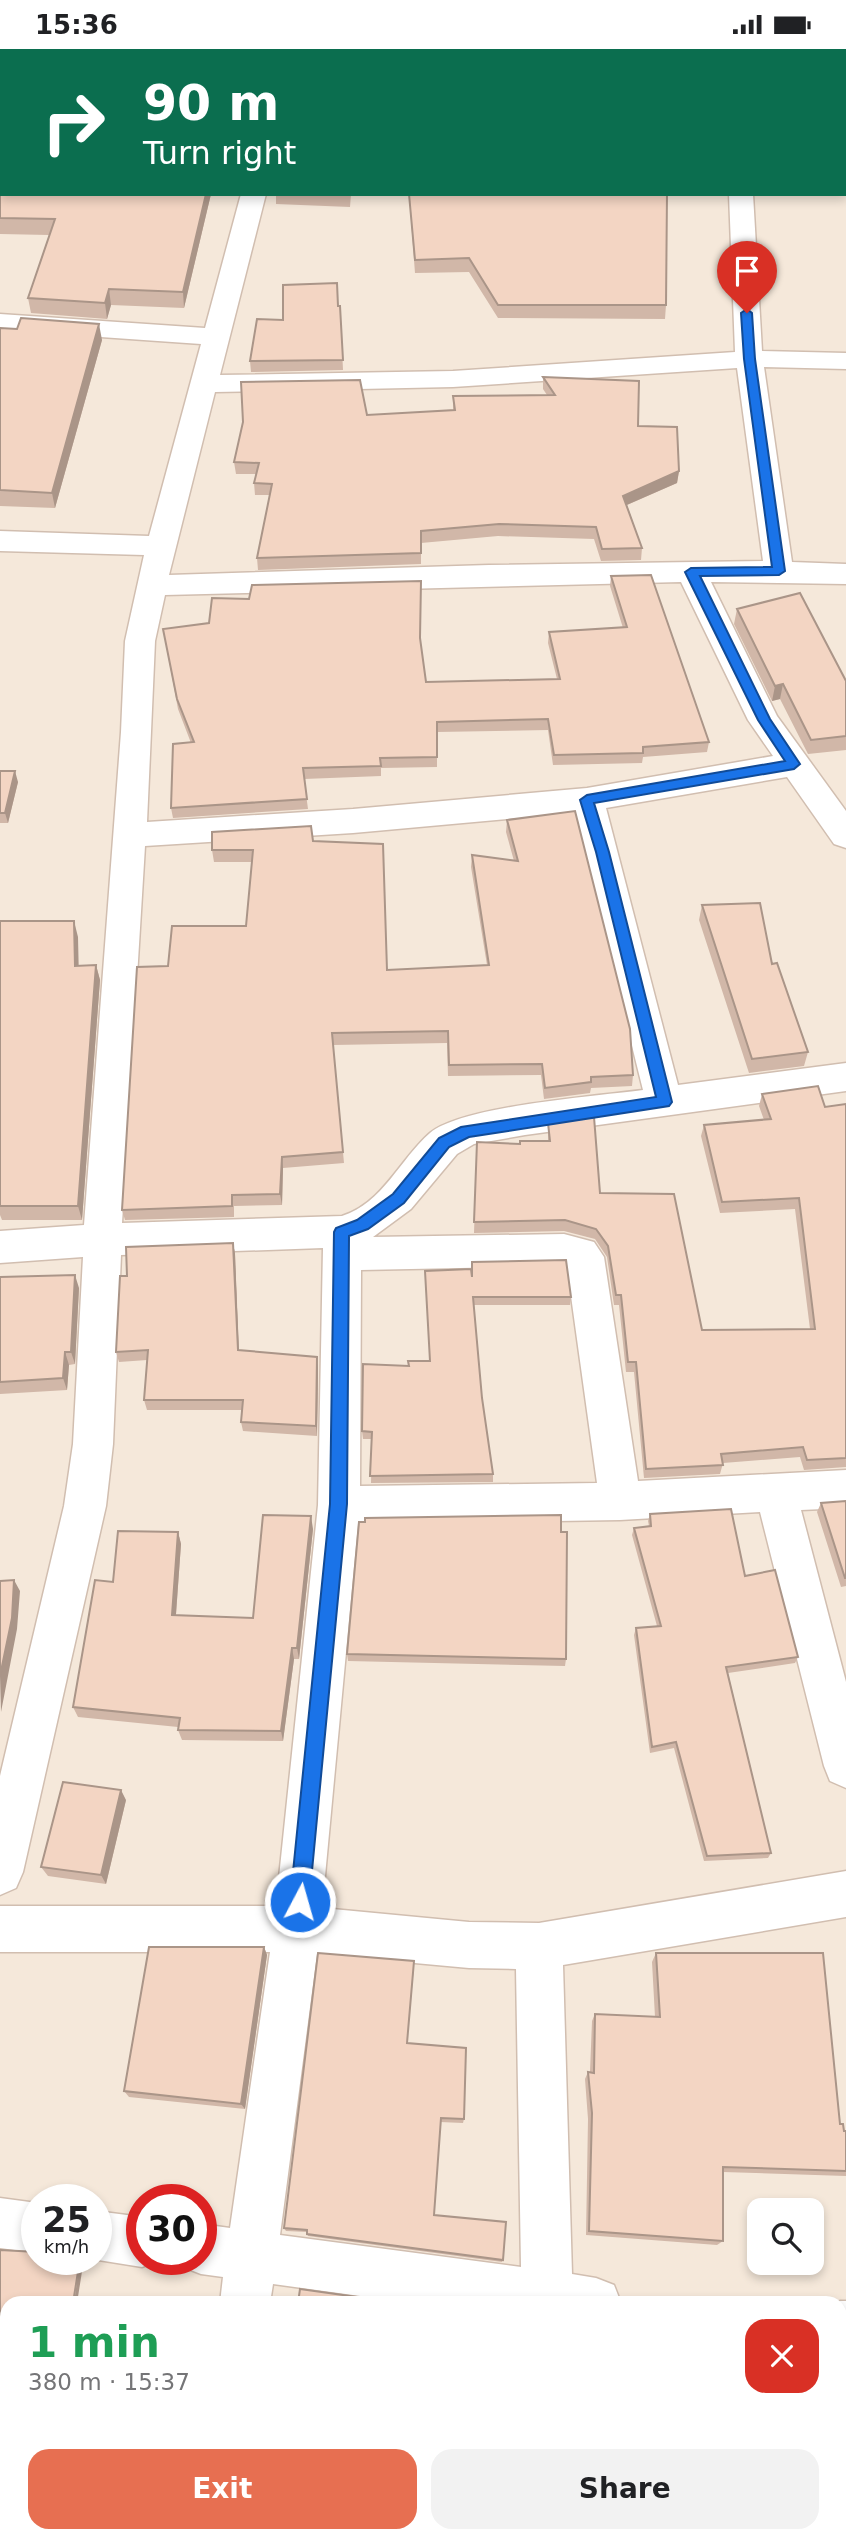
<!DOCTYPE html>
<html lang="en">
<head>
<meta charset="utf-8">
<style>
  :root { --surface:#fff; --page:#f2f2f2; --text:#202124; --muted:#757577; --accent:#e76f51 }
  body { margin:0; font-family:"DejaVu Sans",sans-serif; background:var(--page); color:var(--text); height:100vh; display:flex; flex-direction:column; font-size:26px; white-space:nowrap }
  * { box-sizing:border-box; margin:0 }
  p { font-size:23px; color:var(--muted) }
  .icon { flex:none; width:38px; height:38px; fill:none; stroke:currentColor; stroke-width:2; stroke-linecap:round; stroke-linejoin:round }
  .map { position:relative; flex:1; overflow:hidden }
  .drawer { position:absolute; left:0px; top:2247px; width:847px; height:247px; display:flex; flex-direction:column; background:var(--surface); border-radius:21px 21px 0 0; box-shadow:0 4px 10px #0003 }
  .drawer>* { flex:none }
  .banner { position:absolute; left:0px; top:0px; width:847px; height:147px; box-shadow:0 4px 10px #0003; background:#0b6e4f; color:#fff; overflow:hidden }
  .buttons { position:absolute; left:747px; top:2149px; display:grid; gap:14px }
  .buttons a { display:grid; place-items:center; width:77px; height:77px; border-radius:14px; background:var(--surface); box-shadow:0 4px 10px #0003; font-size:35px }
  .speed { position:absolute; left:21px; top:2135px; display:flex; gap:14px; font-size:35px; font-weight:700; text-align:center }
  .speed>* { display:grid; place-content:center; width:91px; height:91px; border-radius:50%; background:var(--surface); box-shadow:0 4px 10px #0003; line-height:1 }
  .speed small { font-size:18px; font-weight:400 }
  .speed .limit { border:10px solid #d22; background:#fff; color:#111 }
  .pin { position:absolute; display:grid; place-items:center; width:60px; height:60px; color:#fff; margin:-72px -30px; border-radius:50% 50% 50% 0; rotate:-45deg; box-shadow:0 0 7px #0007 }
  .pin .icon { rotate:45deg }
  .me { position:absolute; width:77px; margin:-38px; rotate:6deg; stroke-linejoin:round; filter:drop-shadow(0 0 5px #0008) }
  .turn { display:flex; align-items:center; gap:24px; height:147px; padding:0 28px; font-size:32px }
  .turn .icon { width:91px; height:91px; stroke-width:2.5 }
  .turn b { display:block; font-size:49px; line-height:60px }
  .round { display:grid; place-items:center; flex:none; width:74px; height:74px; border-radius:21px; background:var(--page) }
  .overview { display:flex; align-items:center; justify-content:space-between; height:119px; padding:0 28px }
  h1 { font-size:42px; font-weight:600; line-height:52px; color:#1e9e55 }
  .action { display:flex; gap:14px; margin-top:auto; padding:14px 28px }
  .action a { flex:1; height:80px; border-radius:21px; background:var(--accent); color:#fff; font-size:28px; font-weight:600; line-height:80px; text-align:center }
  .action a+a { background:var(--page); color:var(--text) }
  .status { display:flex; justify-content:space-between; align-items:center; height:49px; padding:0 35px; background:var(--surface); direction:ltr }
  .status svg { height:19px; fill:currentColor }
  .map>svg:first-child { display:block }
  .residential { fill:#f5e8da; fill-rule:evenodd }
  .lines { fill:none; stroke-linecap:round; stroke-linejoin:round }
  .minor-casing { stroke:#d1beb0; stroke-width:3 }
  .minor { fill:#fff; fill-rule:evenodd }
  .wall { fill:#d1b7a8 }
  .shaded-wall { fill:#aa9588 }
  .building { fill:#f3d5c3; stroke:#aa9588; stroke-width:2 }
  .route { fill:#1a73e8; stroke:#114b97; stroke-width:2 }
</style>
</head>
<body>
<div class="status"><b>15:36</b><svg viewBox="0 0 49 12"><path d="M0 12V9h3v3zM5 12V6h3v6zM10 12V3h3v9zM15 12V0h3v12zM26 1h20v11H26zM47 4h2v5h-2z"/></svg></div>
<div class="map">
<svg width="846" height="2493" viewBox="0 0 846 2493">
  <rect width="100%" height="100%" fill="#fdf6ec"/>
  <!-- residential -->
  <path class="residential" d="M0 0H846V2493H0ZM2 2H845V145H2ZM37 2151H96V2210H37ZM142 2151H201V2210H142ZM760 2161H812V2214H760ZM7 2254H840V2487H7Z"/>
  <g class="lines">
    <!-- minor casing -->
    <g class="minor-casing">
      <path id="minor" d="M131 0H155V2H131Z
        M735 0H759L735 2Z
        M0 81H2V95H0Z
        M241 145H266L220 326 453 322 735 303 729 145H753L762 302 846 304V320L764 318 792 513 846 515V535L711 533 777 667 846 762V799L834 795 787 728 606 759 678 1036 846 1014V1042L525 1086 474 1095 457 1105 411 1160 373 1188 564 1185 594 1193 604 1208 638 1432 846 1421V1459L801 1461 846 1633V1739L830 1732 824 1717 760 1463 620 1471 358 1475 322 1859 469 1873 539 1874 846 1822V1868L563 1916 572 2225 596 2229 614 2236 621 2254H411L273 2235 270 2254H220L223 2228 201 2225 183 2218 180 2210H201V2175L230 2179 270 1903H0V1857H276L318 1456 323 1199 121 1206 113 1395 106 1457 23 1823 16 1839 0 1846V1727L64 1457 73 1395 83 1208 0 1214V1182L84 1176 121 683 125 592 144 506 0 502V482L149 487 201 295 0 281V265L205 279ZM737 319 763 512 489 516 169 526 215 343 453 338ZM681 533 748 671 773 707 587 739 353 760 147 773 155 592 165 546ZM574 764 643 1041C597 1047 462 1057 430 1084 400 1110 383 1154 342 1167L122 1174 145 797 353 784ZM564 1217 567 1218 597 1434 360 1437 361 1221ZM317 1905 469 1919 516 1920 521 2218 280 2186Z
        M0 2149 37 2154V2204L0 2199Z
        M96 2162 142 2168V2210L160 2211 142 2218 92 2210H96Z
        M840 2252H846V2304H840V2254H836Z
        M840 2464 846 2467V2493H803V2487H840Z
        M178 2487H232L231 2493H177Z
        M503 2487H557L556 2493H502Z"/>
    </g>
    <!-- minor -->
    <use href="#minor" class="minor"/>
  </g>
  <!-- wall -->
  <path class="wall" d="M0 0 2 2V71H0Z
    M0 95 2 145H211L184 259 111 256 107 270 31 264 28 249 49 186 0 185Z
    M276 145H351L350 158 276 155Z
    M409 145H667L666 256 665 270 498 269 469 223 415 224Z
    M338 257H340L343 321 251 323 250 312 283 271Z
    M0 279 102 291 55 459 0 457Z
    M543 328 638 377 679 422 677 434 627 456 642 499 641 511 601 512 594 490 498 487 421 494V515L258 521 257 509 270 446H255L254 434 256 425H236L234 413 367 366 453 361V347L547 346 543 340Z
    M611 527 709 693 707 703 643 708 642 714 553 716 548 681 437 683V718L381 719V727L304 730 308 760 173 769 171 759 191 694 178 660 163 580 420 590 426 633 557 630 548 594 549 583 623 579 610 537Z
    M737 560 846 632V701L808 705 780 650 772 652 734 575Z
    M0 722 18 733 8 774H0Z
    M507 771 633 1026 632 1037 591 1039 590 1044 544 1050 541 1026 448 1027 447 994 333 996 344 1114 283 1119 282 1156 234 1157V1168L125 1171 122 1161 168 917 246 877 252 813H214L212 801 313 792 387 921 487 916 471 818 472 806 514 812 506 783Z
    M702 856 772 915 808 1003 804 1017 749 1024 699 871Z
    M0 872 78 888V917L96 916 100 931 82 1171H2L0 1166Z
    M762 1045 825 1058 846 1055V1418L804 1421 800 1408 723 1414 720 1425 644 1429 634 1323H626L619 1256H614L607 1208 595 1190 564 1182 474 1184 477 1093 520 1095 548 1092V1074L702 1281 810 1280 795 1160 720 1164 701 1087 704 1076 764 1071 759 1057Z
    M233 1194 235 1205 239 1301 318 1318 317 1387 243 1382 241 1373 242 1361H147L144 1351 147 1311 119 1313 116 1303Z
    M425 1222 571 1248 570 1256H474L482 1349 493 1425V1433L371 1434 372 1390H363L362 1382 409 1317 430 1312Z
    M0 1228 79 1239 75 1315 69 1316 67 1341 0 1345Z
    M846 1452V1537L841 1538 817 1463 821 1454Z
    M650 1465 745 1527 798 1608 795 1614 728 1624 771 1804 768 1809 704 1812 674 1699 650 1704 634 1586 636 1579 657 1577 632 1486 634 1479 649 1477 648 1472Z
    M313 1480 299 1610H294L283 1692 182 1691 178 1681V1678L78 1668 73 1658 113 1533 178 1483 181 1495 176 1566 253 1569Z
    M561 1483 566 1610 565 1617 348 1612 347 1605Z
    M126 1751 106 1835 48 1827 41 1818Z
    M264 1898 267 1906 245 2060 129 2048 124 2042Z
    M656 1904 840 2075 844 2082H846V2127L723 2123V2192L717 2196 586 2186 588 2070 585 2030 588 2023H590L592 1972 595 1965 655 1968 652 1913Z
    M414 1918 407 1994 464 2070 463 2074 440 2073 434 2166 503 2211 502 2213 308 2187 307 2183 286 2182 284 2179Z
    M840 2302 844 2305 846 2304V2350H840Z"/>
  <!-- shaded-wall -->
  <path class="shaded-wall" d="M206 145H211L184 259 183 243Z
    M109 240 111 256 107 270 105 254Z
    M99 275 102 291 55 459 52 444Z
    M679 422 677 434 622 458 623 447Z
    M783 635 780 650 772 652 775 637Z
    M15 722 18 733 8 774 5 764Z
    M74 872 78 888 79 932 75 917Z
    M96 916 100 931 82 1171 78 1157Z
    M282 1108 283 1119 282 1156 280 1145Z
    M233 1194 235 1205 239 1311 238 1301Z
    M75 1226 79 1239 75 1315 71 1303Z
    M65 1303 69 1316 67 1341 63 1329Z
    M317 1308 318 1318 317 1387 316 1377Z
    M311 1467 313 1480 299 1610 297 1599Z
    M178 1483 181 1495 175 1578 172 1566Z
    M14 1531 20 1542 17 1580 1 1663 0 1627Z
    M292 1599 294 1610 283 1692 281 1682Z
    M121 1741 126 1751 106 1835 101 1826Z
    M264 1898 267 1906 245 2060 241 2055Z
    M80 2210H84L77 2254H74Z
    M46 2487H49L48 2493H45Z"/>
  <!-- building -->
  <path class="building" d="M0 0H92L91 2H2V55H0Z
    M201 0H203L235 2H201Z
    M398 0H402L449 2H398Z
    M2 90V145H206L183 243 109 240 105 254 28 249 55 170 0 169V95Z
    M409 145H667L666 256H498L469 209 415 211Z
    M337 234 338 257H340L343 311 250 312 257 270 283 271V236Z
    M21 269 99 275 52 444 0 441V279L17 280Z
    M543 328 639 332 638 377 677 378 679 422 623 447 642 499 602 500 596 478 499 475 421 482V504L257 509 272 435 254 434 259 414 234 413 243 373 241 333 360 331 367 366 455 361 453 347 555 346Z
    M651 526 709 693 643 698V704L554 706 548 670 437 673V708L380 709 381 717 303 719 307 750 171 759 173 695 194 693 177 650 163 580 209 574 212 549 249 550 252 536 421 532 420 589 426 633 560 630 549 583 627 578 611 527Z
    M800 544 846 632V687L811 691 783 635 775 637 737 560Z
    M0 722H15L5 764H0Z
    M575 762 630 980 633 1026 591 1028V1033L545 1039 542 1015 449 1016 448 982 332 984 343 1103 282 1108 280 1145 232 1146V1157L122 1161 137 918 168 917 172 877H246L253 801H212V783L311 777 313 792 383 795 387 921 489 916 472 806 518 812 507 771Z
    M760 854 772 915 777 914 808 1003 752 1010 702 856Z
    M0 872H74L75 917 96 916 78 1157H0Z
    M818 1037 825 1058 846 1055V1409L807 1411 803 1398 721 1405 723 1416 646 1420 636 1313H628L621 1246H616L608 1197 596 1180 565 1171 474 1173 477 1093 520 1095V1092H550L548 1074 594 1068 600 1144 674 1145 702 1281 815 1280 799 1149 722 1153 704 1076 771 1070 762 1045Z
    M233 1194 238 1301 317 1308 316 1377 241 1373 243 1351H144L148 1301 116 1303 120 1227H127L126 1198Z
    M566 1211 571 1248H473L482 1349 493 1425 370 1427 372 1383 362 1382 363 1315 409 1317 408 1312H430L425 1222 471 1220 472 1228V1213Z
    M75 1226 71 1303H65L63 1329 0 1333V1228Z
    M846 1452V1529H845L821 1454Z
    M731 1460 745 1527 775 1521 798 1608 726 1618 771 1804 707 1807 676 1693 652 1698 636 1579 661 1577 634 1479 651 1477 650 1465Z
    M263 1466 311 1467 297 1599H292L281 1682 178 1681 180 1669 73 1658 95 1531 113 1533 118 1482 178 1483 172 1566 253 1569Z
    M561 1466V1483H567L566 1610 347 1605 359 1473H365V1469Z
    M14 1531 12 1569 0 1627V1532Z
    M63 1733 121 1741 101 1826 41 1818Z
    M149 1898H264L241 2055 124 2042Z
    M318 1904 414 1912 407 1994 466 1999 464 2070 441 2069 434 2166 506 2173 503 2211 307 2185V2181L284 2179Z
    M656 1904H823L840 2075H843L844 2082H846V2122L723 2118V2192L589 2182 592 2064 588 2023 594 2024 595 1965 660 1968Z
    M0 2201 37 2203V2210H80L73 2254H74H7V2487H46L45 2493H0Z
    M300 2240 400 2254H298Z
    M840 2302 846 2305V2349H845Z
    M393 2487H431V2493H392Z
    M565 2487H781V2493H564Z"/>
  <!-- route -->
  <path class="route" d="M747 260 752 264 755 310 785 522 779 526 700 527 770 670 800 715 794 720 594 754 609 803 672 1053 669 1057 469 1088 449 1098 404 1154 368 1180 349 1187 347 1455 309 1853 306 1860 300 1863 293 1860 290 1853 330 1455 334 1183 336 1179 357 1171 393 1145 439 1089 461 1078 656 1048 596 803 580 751 587 746 785 712 758 671 685 523 691 519 772 518 744 310 741 264Z"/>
</svg>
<div class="buttons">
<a><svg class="icon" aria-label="search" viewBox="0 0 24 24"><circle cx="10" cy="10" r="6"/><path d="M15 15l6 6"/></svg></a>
</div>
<div class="speed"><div>25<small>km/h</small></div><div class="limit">30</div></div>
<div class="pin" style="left:747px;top:264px;background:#d93025"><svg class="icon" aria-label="arrive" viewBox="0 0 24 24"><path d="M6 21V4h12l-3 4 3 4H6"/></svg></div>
<svg class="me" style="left:300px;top:1853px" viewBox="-20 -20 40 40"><circle r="17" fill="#1a73e8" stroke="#fff" stroke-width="3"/><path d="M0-11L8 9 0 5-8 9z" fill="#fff"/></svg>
<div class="banner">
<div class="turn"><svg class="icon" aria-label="right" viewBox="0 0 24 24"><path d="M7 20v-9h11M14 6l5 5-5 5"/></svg><div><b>90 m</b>Turn right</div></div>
</div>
<section class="drawer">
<div class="overview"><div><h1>1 min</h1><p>380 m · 15:37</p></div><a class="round" style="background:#d93025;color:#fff"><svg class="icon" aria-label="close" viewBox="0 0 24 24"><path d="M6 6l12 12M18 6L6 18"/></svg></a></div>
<div class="action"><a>Exit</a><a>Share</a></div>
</section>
</div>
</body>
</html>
